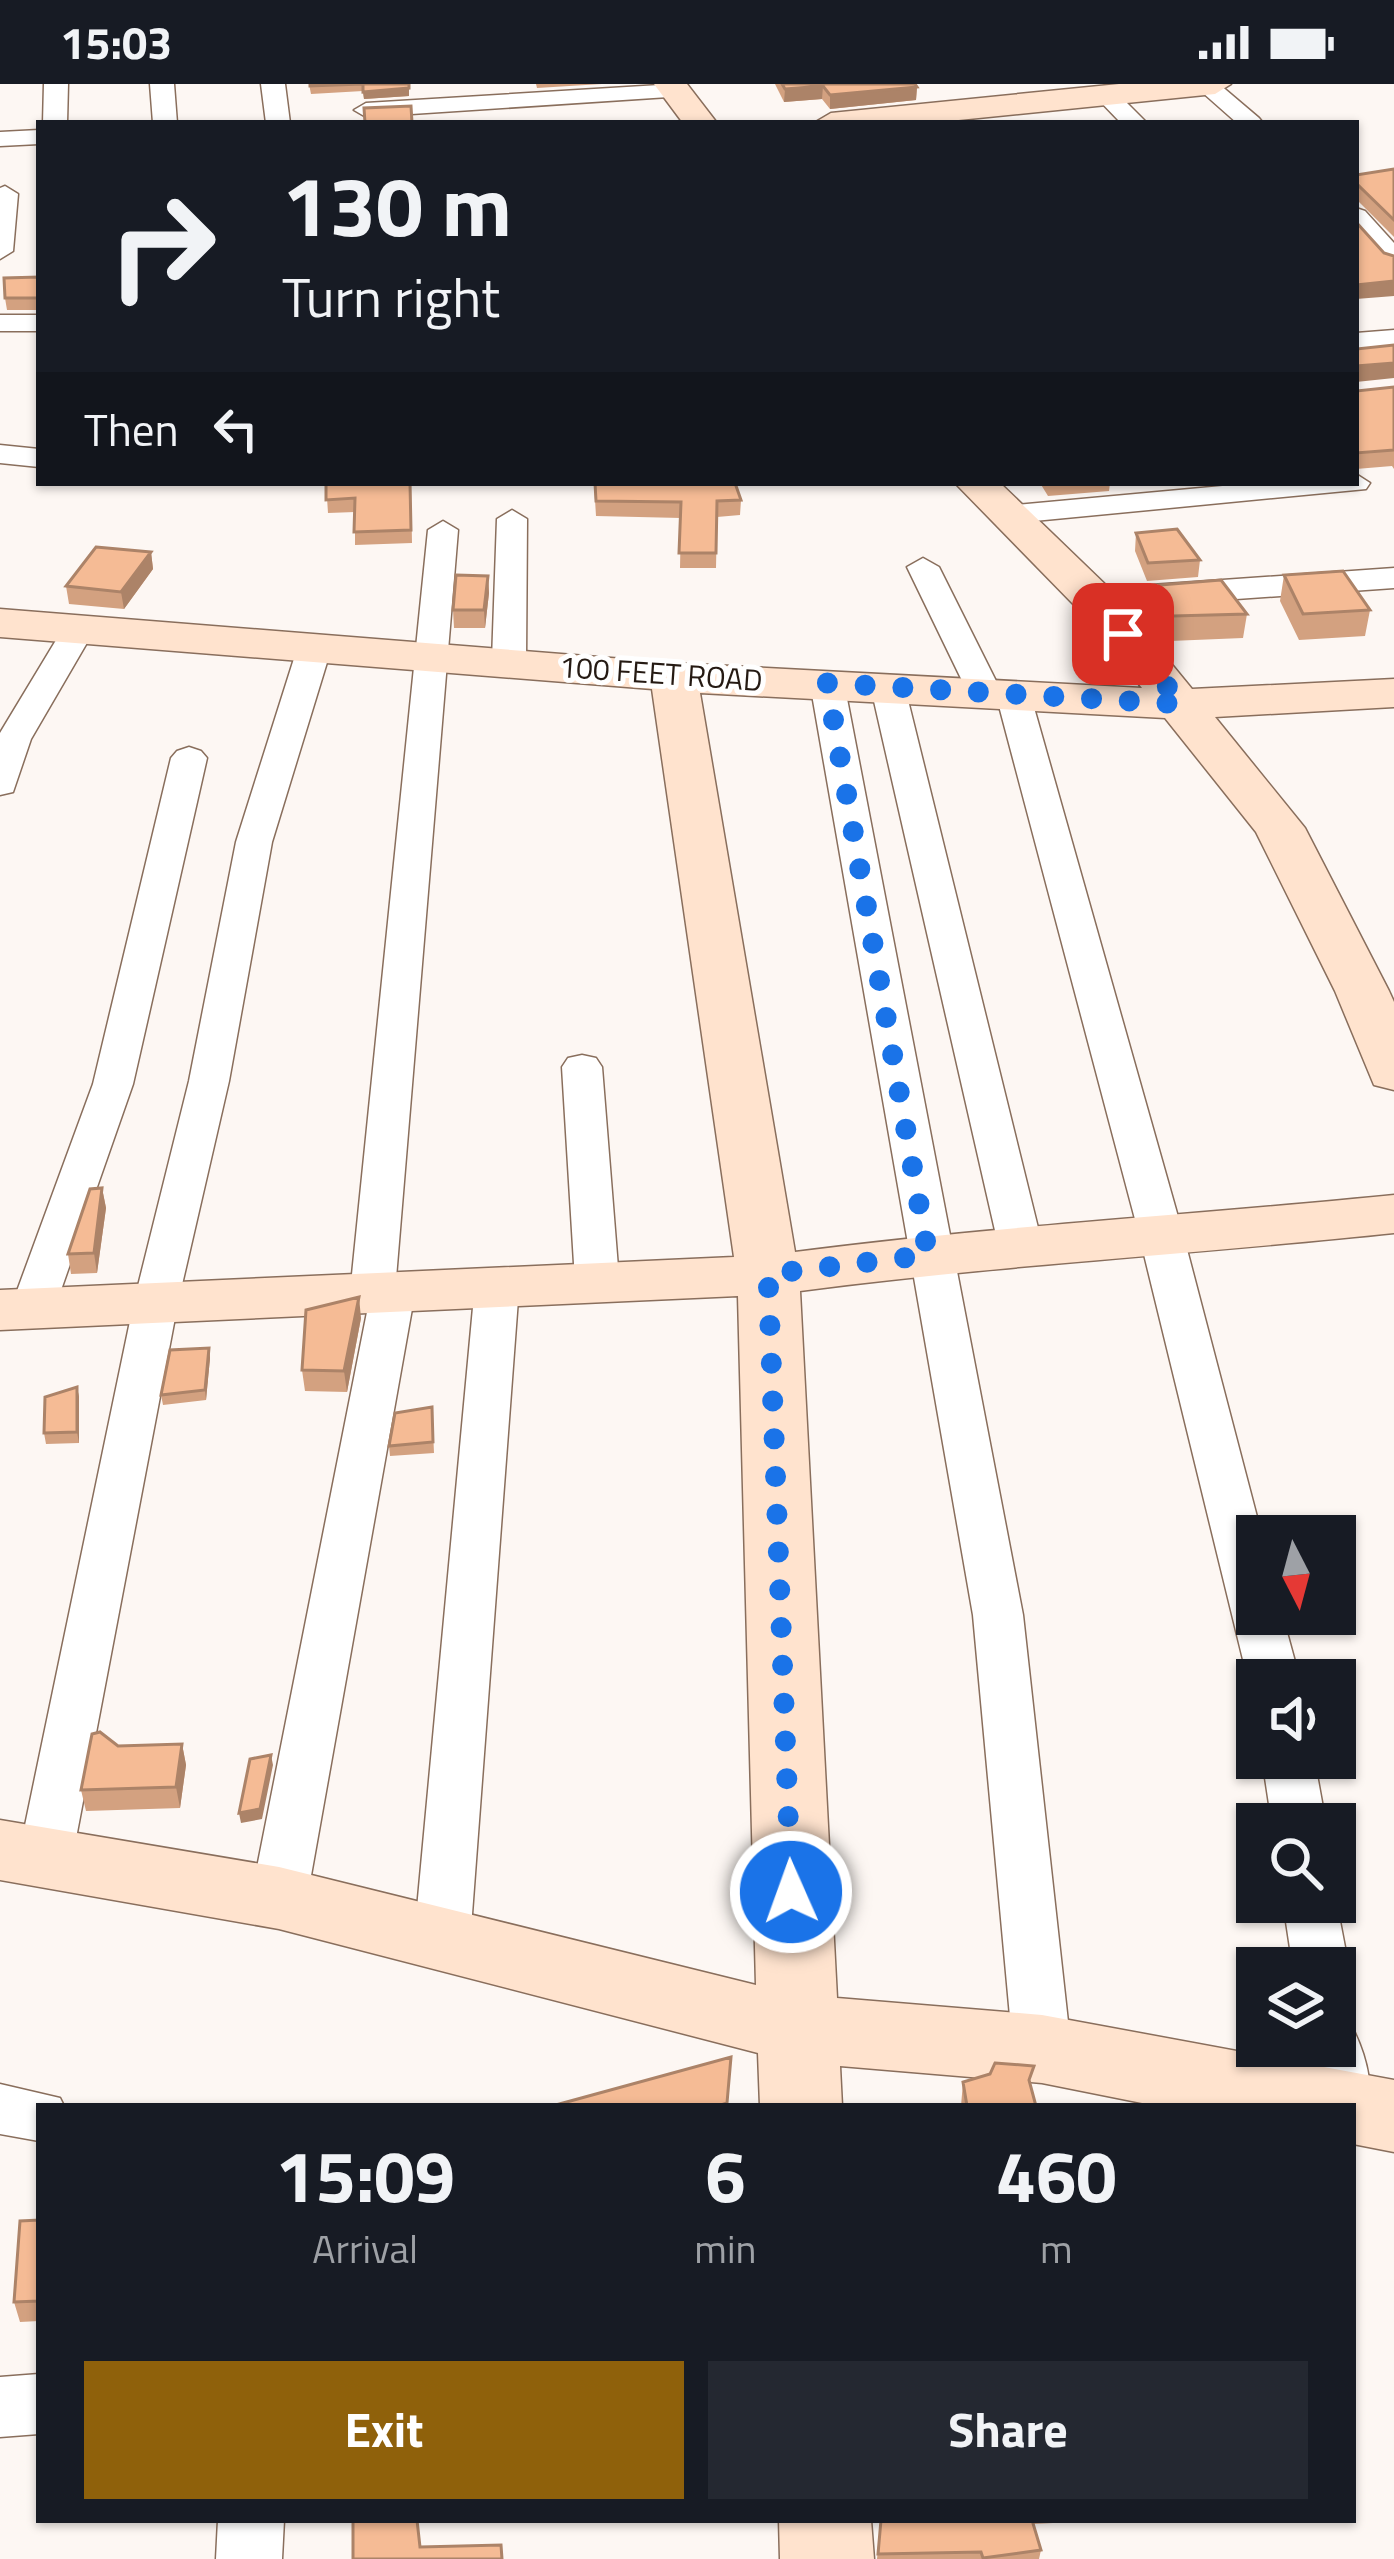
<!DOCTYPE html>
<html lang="en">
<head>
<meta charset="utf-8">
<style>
  :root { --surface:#171b24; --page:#242831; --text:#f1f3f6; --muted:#9ea1a6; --accent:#8f610b }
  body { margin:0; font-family:"Titillium Web",sans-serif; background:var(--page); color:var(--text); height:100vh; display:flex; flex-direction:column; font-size:45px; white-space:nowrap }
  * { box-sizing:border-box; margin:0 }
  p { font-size:39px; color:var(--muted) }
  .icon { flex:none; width:66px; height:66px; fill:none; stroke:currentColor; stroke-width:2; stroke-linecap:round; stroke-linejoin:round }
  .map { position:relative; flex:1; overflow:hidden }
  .sheet { position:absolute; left:36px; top:2019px; width:1320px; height:420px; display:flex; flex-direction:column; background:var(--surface); border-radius:0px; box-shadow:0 3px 9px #0004 }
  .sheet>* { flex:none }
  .top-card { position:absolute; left:36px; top:36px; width:1323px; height:366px; border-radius:0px; box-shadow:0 3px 9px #0004; background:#171b24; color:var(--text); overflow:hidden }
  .needle { width:78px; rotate:174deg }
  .tools { position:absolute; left:1236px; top:1431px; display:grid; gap:24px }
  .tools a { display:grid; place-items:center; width:120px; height:120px; border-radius:0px; background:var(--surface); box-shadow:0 3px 9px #0004; font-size:60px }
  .pin { position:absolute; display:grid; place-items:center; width:102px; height:102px; color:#fff; margin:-51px; border-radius:24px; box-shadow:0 6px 18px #0006 }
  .me { position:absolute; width:132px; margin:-66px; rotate:358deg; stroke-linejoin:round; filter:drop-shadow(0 0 9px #0008) }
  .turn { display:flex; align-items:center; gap:42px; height:252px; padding:0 48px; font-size:54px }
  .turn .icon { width:156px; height:156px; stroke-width:2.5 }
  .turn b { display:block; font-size:84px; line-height:102px }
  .then { display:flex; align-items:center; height:114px; padding:0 48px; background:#0003; gap:24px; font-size:45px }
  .eta { display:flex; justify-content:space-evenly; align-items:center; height:204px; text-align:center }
  .eta b { font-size:72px; font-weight:700; line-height:84px }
  .button { display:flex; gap:24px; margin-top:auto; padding:24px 48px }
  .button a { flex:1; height:138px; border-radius:0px; background:var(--accent); color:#fff; font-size:48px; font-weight:700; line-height:138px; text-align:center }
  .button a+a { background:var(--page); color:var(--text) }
  .status { display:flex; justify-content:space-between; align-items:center; height:84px; padding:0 60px; background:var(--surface); direction:ltr }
  .status svg { height:33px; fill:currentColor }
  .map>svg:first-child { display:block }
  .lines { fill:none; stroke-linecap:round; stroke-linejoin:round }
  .street-casing { stroke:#896e5c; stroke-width:3 }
  .secondary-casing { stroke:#896e5c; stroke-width:3 }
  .street { fill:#fff; fill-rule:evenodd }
  .secondary { fill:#ffe3ce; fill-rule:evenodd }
  .wall { fill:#d3a180 }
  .shaded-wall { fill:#ac8368 }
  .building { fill:#f5bb95; stroke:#ac8368; stroke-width:3 }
  .route { stroke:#1a73e8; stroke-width:21; stroke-dasharray:0 37.8 }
  .labels { text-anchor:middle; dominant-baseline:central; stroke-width:10; stroke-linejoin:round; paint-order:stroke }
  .far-street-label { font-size:30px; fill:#251a13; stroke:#fff }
</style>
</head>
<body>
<div class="status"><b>15:03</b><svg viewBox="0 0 49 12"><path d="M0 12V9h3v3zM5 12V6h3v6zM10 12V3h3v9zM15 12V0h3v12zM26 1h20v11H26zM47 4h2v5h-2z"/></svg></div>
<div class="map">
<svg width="1394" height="2475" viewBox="0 0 1394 2475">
  <rect width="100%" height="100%" fill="#fdf7f3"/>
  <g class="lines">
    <!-- street casing -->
    <g class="street-casing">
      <path id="street" d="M44 0H68L67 39H43Z
        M150 0H174L177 39H153Z
        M261 0H285L290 39H266Z
        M676 0 684 2V12L366 33 354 26 366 19Z
        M1219 0 1259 34 1263 39H1237L1194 1Z
        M1106 4 1114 6 1147 39H1121L1094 11Z
        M39 46V60L0 62V48Z
        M5 102 18 110 13 167 0 175V104Z
        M1356 124 1365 127 1394 159V183L1385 181 1356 148Z
        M0 231H39V247H0Z
        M1394 246V262L1356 265V249Z
        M0 361 39 365V383L0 379Z
        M1356 390 1370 399 1366 405 1004 440 989 431 1004 422 1255 399H1356Z
        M512 426 527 435 526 576 509 586 492 576 497 435Z
        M443 437 458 446 396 1194 409 1198 415 1208 307 1814 299 1830 279 1836 259 1830 251 1814 368 1223 356 1220 350 1210 428 446Z
        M923 474 939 483 1001 607 1014 603 1026 606 1031 613 1184 1154 1262 1452H1257V1530H1282L1300 1596H1257V1610L1248 1596 1140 1154 998 618H974L969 611 907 483Z
        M1394 484V504L1094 525 1078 515 1094 505Z
        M79 535 95 545 31 655 13 708 0 711V649L67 538Z
        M315 552 332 562 272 758 229 997 178 1218 72 1775 64 1790 45 1797 26 1790 18 1775 134 1218 189 997 236 758 298 562Z
        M827 589 844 599 1023 1531 1071 1965 1062 1982 1042 1989 1022 1982 1013 1965 973 1531 810 599Z
        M888 594 905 604 1043 1164 1036 1174 1021 1178 1006 1174 999 1164 871 604Z
        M189 663 201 667 207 674 133 1000 54 1226 48 1236 32 1241 16 1236 10 1226 93 1000 171 674 177 667Z
        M582 971 596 974 602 983 619 1196 613 1206 597 1210 581 1206 575 1196 562 983 568 974Z
        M497 1188 513 1192 519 1202 470 1857 462 1873 442 1880 422 1873 414 1857 475 1202 481 1192Z
        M1262 1674H1314L1326 1740H1272Z
        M1335 1811 1349 1884 1335 1902V1884H1293L1283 1818H1335Z
        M1335 1938 1353 1945C1367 1973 1377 2012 1364 2040L1353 2044V2022H1314L1304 1962H1335Z
        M0 2000 60 2014 64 2022H39V2057L0 2050Z
        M39 2290V2350L0 2353V2293Z
        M218 2436H284L282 2475H216Z"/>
    </g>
    <!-- secondary casing -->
    <g class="secondary-casing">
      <path id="secondary" d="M654 0H687L717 39H683Z
        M1119 0H1231L1215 10 929 39H814L831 29Z
        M955 399H1000L1110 505 1192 605 1394 595V623L1215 633 1305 744 1389 907 1394 918V1006L1374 1001 1335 907 1256 748 1165 634 700 609 795 1168C994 1142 1194 1131 1394 1111V1149C1196 1170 997 1181 800 1207L837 1914 1042 1931 1394 1996V2068L1353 2060V2022H1157L1042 1999 840 1982 842 2022H760L758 1969 279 1845 0 1796V1736L279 1783 756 1901 738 1212 0 1246V1206L734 1173 652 605 0 553V525L674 579 1142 604 1078 525Z
        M779 2436H871L874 2475H780Z"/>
    </g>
    <!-- street -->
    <use href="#street" class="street"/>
    <!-- secondary -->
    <use href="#secondary" class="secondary"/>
  </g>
  <!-- wall -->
  <path class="wall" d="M309 0H409V12L364 15 363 7 311 10Z
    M536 0H602L537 4Z
    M775 0H915L917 3 916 16 830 25 822 15 784 18Z
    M1394 85V153L1356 115V91Z
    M39 193V226H7L5 214Z
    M1394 303V385L1392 382 1356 385V307Z
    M326 399H411L412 459 355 461V428L328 429Z
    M594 399 741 416 740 431 717 433 716 484H680L681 434 596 432Z
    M1040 399H1110L1109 407 1048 412Z
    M1136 449 1200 476 1198 493 1147 497 1135 467Z
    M151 468 153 485 124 525 69 520 66 502Z
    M1284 491 1370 526 1365 552 1299 556 1280 517Z
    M488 492 489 509 485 544H454L453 526Z
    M1160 501 1247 530 1243 554 1170 557 1158 525Z
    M102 1104 106 1124 97 1189 71 1190 68 1170Z
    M361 1234 347 1308 305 1307 302 1286Z
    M209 1264 210 1274 206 1316 163 1321 161 1311Z
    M77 1303 79 1313V1359L46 1360 44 1349Z
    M432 1323 434 1369 390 1372 389 1362Z
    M182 1660 186 1681 180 1724 86 1727 81 1706 118 1662Z
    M963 1998 1031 2003 1036 2022H961Z
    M39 2136V2237L20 2238 14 2218Z
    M881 2436H1113L1033 2440 1041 2466 1039 2475H877Z"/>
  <!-- shaded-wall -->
  <path class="shaded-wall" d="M823 2 822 15 784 18 785 5Z
    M917 3 916 16 830 25V11Z
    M409 4V12L364 15 363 8Z
    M1394 197V212L1356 215V201Z
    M1394 279V294L1356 298V282Z
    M151 468 153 485 124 525 121 508Z
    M488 492 489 509 485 544 484 526Z
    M102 1104 106 1124 97 1189 94 1169Z
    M359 1213 361 1234 347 1308 344 1287Z
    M209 1264 210 1274 206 1316 205 1306Z
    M77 1303 79 1313V1359L77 1348Z
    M182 1660 186 1681 180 1724 176 1703Z
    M271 1671 273 1681 262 1735 241 1739 239 1729Z"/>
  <!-- building -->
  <path class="building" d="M310 0H362L310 2Z
    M363 0H409V4L363 8Z
    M782 0H915L917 3 830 11 823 2 785 5Z
    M411 22 412 39H365L364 24Z
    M1394 85V136L1356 99V91Z
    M1356 138 1384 169 1394 172V197L1356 201Z
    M39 193V218L37 214H5L4 194Z
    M1394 261V279L1356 282V265Z
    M1394 303V366L1356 369V307Z
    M326 399H410L411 446 354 448 355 414 326 416Z
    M595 399H735L741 416 717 417 716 469H679L681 418 596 417Z
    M1177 445 1200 476 1148 479 1136 449Z
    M96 463 151 468 121 508 66 502Z
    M1343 487 1370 526 1303 530 1284 491Z
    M456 491 488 492 484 526H453Z
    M1221 496 1247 530 1173 532 1160 501Z
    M102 1104 94 1169 68 1170 90 1105Z
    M359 1213 344 1287 302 1286 306 1226Z
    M209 1264 205 1306 161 1311 170 1266Z
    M77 1303V1348L44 1349 45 1313Z
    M432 1323 433 1358 389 1362 395 1329Z
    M100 1648 118 1662 182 1660 176 1703 81 1706 92 1650Z
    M271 1671 260 1725 239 1729 250 1675Z
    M731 1973 727 2019 718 2022H552Z
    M995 1979 1034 1982 1029 1996 1036 2022H967L963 1998 990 1990Z
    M39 2136V2217L14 2218 20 2137Z
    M353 2436H417L420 2463 501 2461 502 2475H353Z
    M881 2436H1032L1041 2466 983 2474 981 2468 878 2470Z"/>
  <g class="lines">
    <!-- route -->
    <path class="route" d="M791 1808 768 1190 928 1171 827 599 1182 620 1123 550"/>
  </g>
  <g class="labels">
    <!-- far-street labels -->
    <g class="far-street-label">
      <text transform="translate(661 589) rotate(4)">100 FEET ROAD</text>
    </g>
  </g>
</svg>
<div class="tools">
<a><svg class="needle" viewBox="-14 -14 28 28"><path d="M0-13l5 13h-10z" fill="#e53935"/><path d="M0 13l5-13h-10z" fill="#9ea1a6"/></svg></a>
<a><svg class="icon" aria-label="sound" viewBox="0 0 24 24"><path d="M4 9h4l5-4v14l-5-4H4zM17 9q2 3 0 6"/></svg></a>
<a><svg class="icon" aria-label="search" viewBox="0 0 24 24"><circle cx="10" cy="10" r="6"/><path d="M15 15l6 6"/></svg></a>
<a><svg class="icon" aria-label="layers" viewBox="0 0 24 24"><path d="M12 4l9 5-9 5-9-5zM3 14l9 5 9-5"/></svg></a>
</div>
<div class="pin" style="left:1123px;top:550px;background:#d93025"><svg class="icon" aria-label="arrive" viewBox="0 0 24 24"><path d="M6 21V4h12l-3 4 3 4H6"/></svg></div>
<svg class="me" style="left:791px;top:1808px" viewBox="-20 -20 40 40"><circle r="17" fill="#1a73e8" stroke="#fff" stroke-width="3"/><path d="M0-11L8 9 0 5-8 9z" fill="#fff"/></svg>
<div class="top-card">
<div class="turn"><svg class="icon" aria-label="right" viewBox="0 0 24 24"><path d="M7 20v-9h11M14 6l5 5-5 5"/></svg><div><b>130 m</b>Turn right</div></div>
<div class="then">Then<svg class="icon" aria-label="left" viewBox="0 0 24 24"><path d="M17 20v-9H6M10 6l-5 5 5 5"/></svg></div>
</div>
<section class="sheet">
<div class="eta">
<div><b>15:09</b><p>Arrival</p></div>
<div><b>6</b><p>min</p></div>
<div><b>460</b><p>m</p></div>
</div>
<div class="button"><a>Exit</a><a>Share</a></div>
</section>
</div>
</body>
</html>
